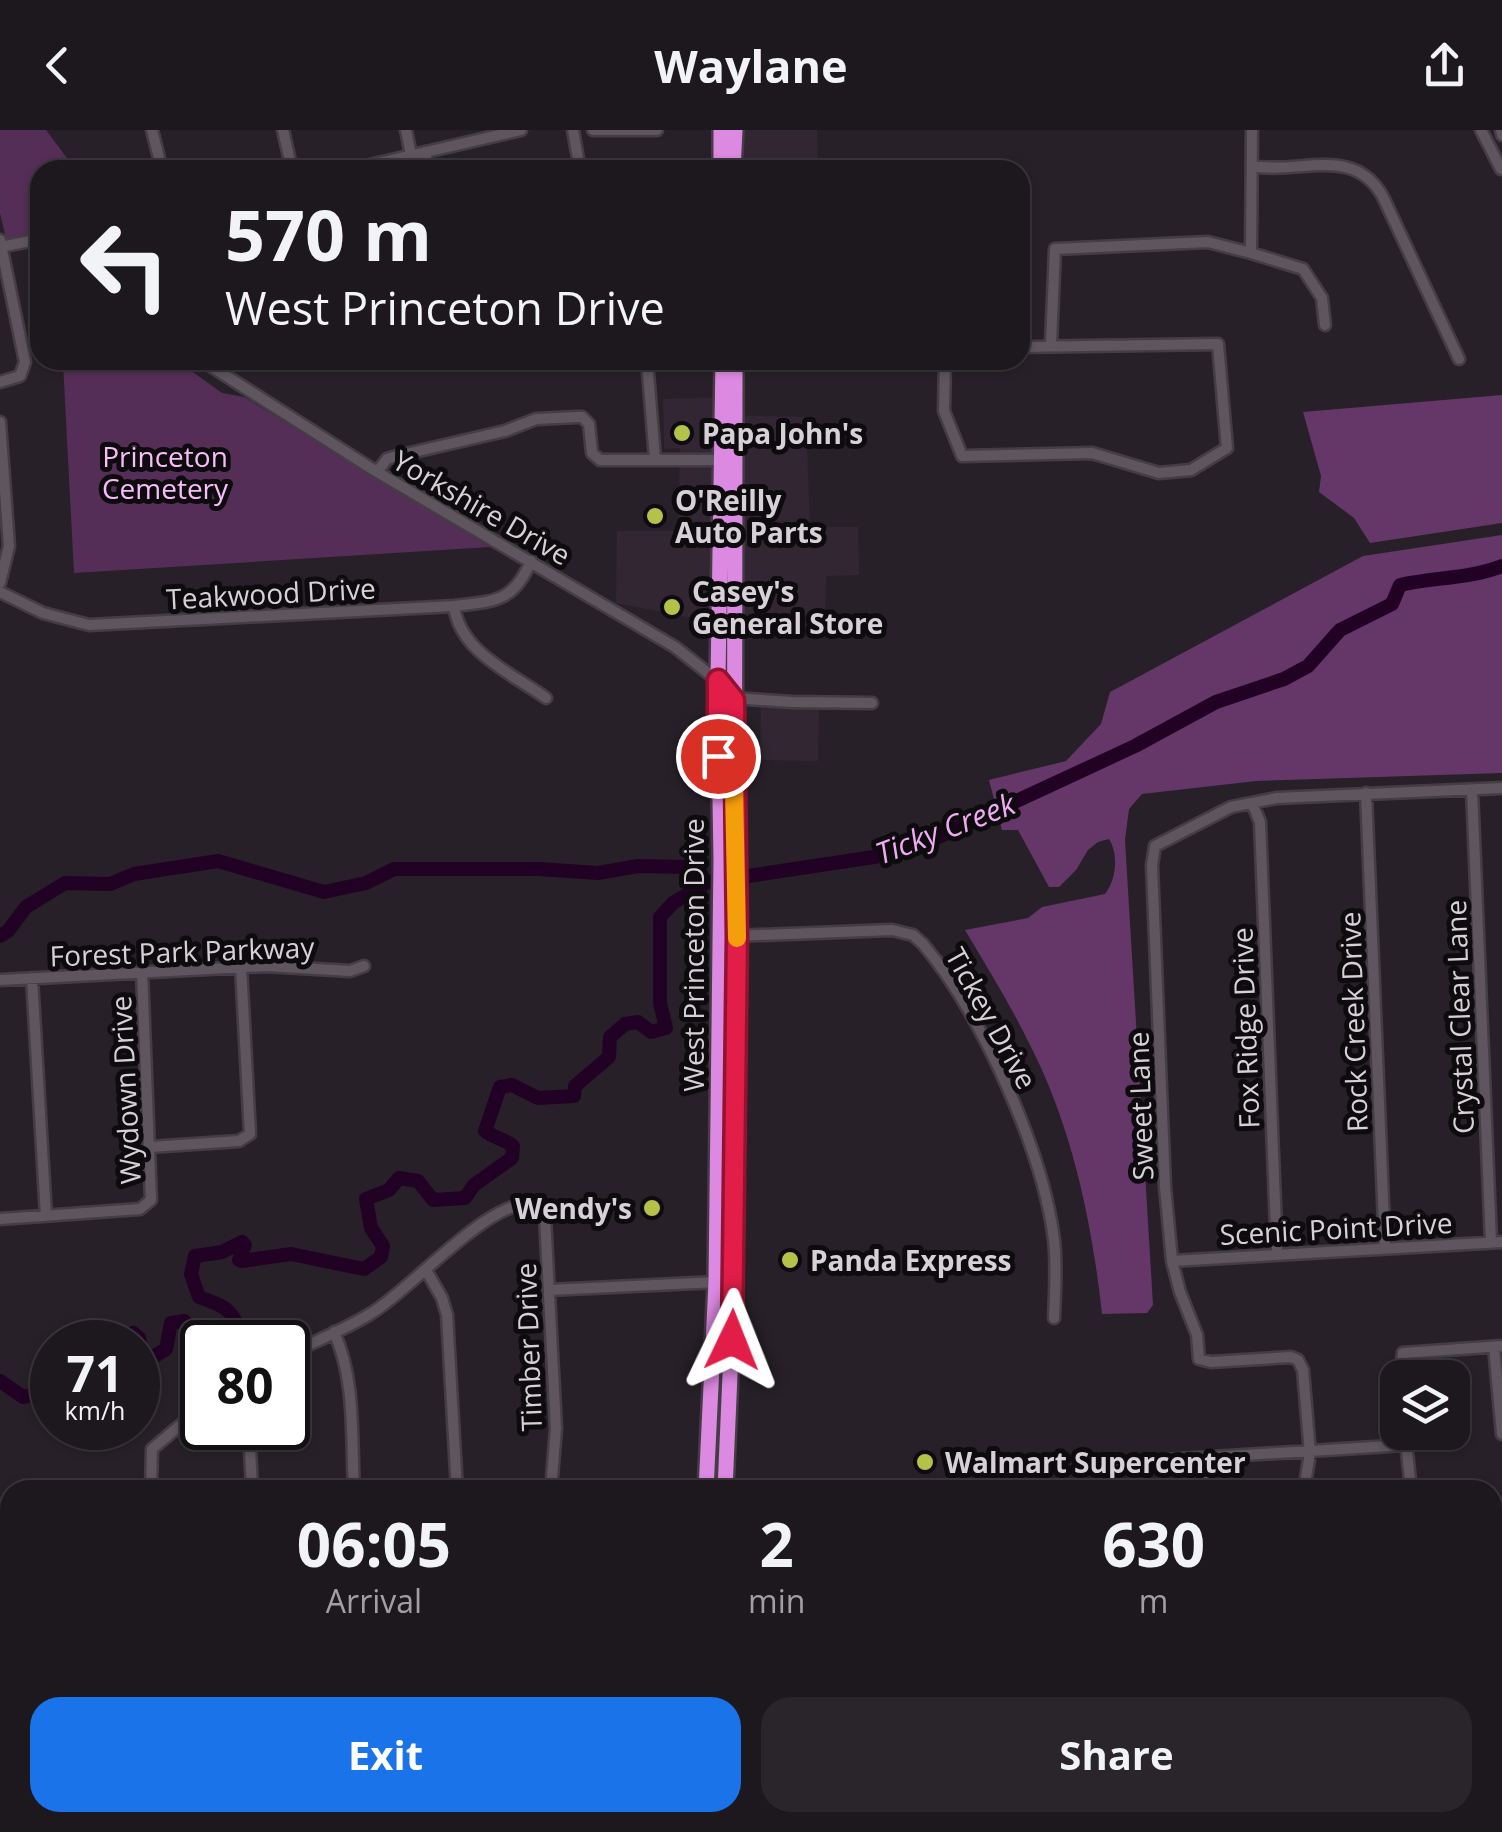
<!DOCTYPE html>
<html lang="en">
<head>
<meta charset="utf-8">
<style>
  :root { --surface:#1d181e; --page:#2a252b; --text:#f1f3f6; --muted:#a0a0a4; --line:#3b373c; --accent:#1a73e8 }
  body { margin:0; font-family:"Open Sans",sans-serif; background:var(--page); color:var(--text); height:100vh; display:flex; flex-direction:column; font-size:38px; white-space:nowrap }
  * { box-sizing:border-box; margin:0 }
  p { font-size:32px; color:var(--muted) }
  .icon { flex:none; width:55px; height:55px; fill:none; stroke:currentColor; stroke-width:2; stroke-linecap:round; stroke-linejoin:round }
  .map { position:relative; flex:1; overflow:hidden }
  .details { position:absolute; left:0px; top:1350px; width:1502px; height:352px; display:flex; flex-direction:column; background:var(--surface); border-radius:30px 30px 0 0; box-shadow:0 2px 8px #0004,0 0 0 2px var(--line) }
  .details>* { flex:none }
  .top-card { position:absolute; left:30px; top:30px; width:1000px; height:210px; border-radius:30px; box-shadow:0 2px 8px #0004,0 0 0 2px var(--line); background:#1d181e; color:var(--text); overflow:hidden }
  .buttons { position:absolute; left:1380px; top:1230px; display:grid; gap:20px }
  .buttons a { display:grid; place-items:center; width:90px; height:90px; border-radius:20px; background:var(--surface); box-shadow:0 2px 8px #0004,0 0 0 2px var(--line); font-size:50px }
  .speed { position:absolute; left:30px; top:1190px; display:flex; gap:20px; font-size:50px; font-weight:700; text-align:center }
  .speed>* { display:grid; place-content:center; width:130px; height:130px; border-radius:50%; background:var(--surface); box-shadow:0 2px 8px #0004,0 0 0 2px var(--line); line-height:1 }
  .speed small { font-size:25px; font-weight:400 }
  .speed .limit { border:5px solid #111; border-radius:15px; background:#fff; color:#111 }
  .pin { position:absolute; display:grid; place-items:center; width:85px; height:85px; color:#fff; margin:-42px; border:5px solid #fff; border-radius:50%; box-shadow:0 2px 10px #0007 }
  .me { position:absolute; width:110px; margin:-55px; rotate:2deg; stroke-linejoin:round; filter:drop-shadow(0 0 8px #0008) }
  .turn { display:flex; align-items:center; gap:35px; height:210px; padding:0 30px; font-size:45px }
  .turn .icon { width:130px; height:130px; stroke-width:2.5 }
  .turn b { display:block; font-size:70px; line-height:85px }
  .eta { display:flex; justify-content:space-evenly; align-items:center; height:170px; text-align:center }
  .eta b { font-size:60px; font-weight:700; line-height:70px }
  .action { display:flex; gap:20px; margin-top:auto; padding:20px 30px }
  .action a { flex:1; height:115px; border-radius:30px; background:var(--accent); color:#fff; font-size:40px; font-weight:700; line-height:115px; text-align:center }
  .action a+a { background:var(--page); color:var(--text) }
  header { display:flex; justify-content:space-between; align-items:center; height:130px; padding:0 30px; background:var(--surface); font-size:45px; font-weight:700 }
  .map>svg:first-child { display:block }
  .built { fill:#322633 }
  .green { fill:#552e57 }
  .forest { fill:#653668 }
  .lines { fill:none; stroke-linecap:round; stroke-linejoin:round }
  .river { stroke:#220224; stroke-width:14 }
  .minor-casing { stroke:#443d44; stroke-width:15 }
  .highway-casing { stroke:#443d44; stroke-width:20 }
  .minor { stroke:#5e555e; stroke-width:10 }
  .highway { stroke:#dc89e1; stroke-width:15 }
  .route-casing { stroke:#92132f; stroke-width:25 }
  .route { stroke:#e11d48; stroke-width:18 }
  .slow { stroke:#f59e0b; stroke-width:18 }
  .poi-dot { fill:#b5c249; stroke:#0e0b0e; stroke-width:4 }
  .labels { text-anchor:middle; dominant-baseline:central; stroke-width:10; stroke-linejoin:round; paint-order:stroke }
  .poi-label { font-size:28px; font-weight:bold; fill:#d7d1d7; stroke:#0e0b0e; text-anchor:start }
  .park-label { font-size:28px; fill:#f6bdf9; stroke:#0e0b0e }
  .street-label { font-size:28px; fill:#d7d1d7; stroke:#0e0b0e }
  .water-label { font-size:30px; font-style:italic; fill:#f1aaf5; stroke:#0e0b0e }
</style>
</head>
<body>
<header><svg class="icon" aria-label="back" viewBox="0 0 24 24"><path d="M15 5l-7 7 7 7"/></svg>Waylane<svg class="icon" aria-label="share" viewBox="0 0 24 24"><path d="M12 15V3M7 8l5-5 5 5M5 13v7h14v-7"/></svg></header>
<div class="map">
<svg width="1502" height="1702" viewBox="0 0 1502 1702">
  <rect width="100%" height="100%" fill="#272028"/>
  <!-- built -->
  <path class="built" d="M743 0H817L818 40H743Z
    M715 268 716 285 806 287 810 397H858L859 445 826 446 825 484 708 491 616 473 617 401H678L680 318 664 319 663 269Z
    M761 577 819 578 818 631 760 630Z
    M1493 1590H1502V1702H1283L1279 1693 1492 1692Z"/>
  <!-- green -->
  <path class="green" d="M0 0H46L76 40H40V101L6 109 0 83Z
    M74 230H176L222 263 244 267 490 417 74 443 63 233Z
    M1203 1692 1279 1693 1283 1702H1148Z"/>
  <!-- forest -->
  <path class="forest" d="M1502 265V393L1370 413 1354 388 1319 362 1321 346 1303 282Z
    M1502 405V643L1256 651 1142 664 1129 679 1125 710 1153 1175 1147 1183 1102 1184C1092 1092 1072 996 1029 913 1010 874 987 837 965 800L1028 788 1042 777 1105 764C1116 750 1119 725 1109 709L1098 712 1088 720 1076 740 1059 757H1049L1018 700H1002L989 650 1066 631 1101 594 1110 562 1363 426Z"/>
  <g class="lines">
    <!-- river -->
    <path class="river" d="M0 806 8 801 26 777 65 753 110 754 134 744 218 731 324 762 366 753 394 739H539L598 743 638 736 688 737 708 752
      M118 1212 133 1203 139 1208 143 1228 150 1229 166 1219 171 1193 184 1191C194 1209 224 1211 237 1196 232 1177 217 1174 199 1167L191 1144 195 1126 222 1122 242 1112 245 1115 239 1130 242 1131 291 1124 364 1139 381 1127 383 1116 371 1098 366 1069 389 1060 399 1048 418 1051 433 1070 465 1068 474 1055 512 1028 513 1016C503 1008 494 1008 485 1001L500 957 512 955 538 968 574 966 575 956 609 927 610 907 625 894 638 892 651 902 666 898 660 873V787L673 773 708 752 887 725 939 707 1135 616 1216 572 1284 549 1308 536 1340 500 1392 474 1400 455C1435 447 1469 449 1502 436
      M0 1251 23 1267 35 1264 42 1248 52 1236"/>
    <!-- minor casing -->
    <g class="minor-casing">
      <path id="minor" d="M152 0 162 40
        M283 0 292 40
        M406 0 411 25
        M573 0 580 40
        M593 0H657
        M1481 0 1501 39
        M1501 0 1502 5
        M425 22 429 40
        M1252 36C1299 45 1354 14 1383 67L1459 229
        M348 40 521 0
        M0 110 25 232 20 246 0 252
        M0 117 40 109
        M1251 123 1252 0
        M1051 214 1055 119 1208 112 1251 123 1303 139 1322 168 1325 195
        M201 230 377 342 675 517 718 551
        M647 230 655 329
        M945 230 944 281 962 326 1092 323 1159 343 1191 340 1227 318 1218 214 1020 217
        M0 292 9 416 0 453
        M377 342 387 329 397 326 505 301 536 289 577 287H582L589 294 592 323 600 330H726
        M0 462 43 483 89 495 454 476C494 471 513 473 531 431
        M454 476C460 522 511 543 546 568
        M732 568 792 572 872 573
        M1472 660 1491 1112
        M1366 663 1385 1118
        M1252 673 1260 692 1277 1124
        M733 806 892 800 913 805 923 814C981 883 1043 1020 1054 1110 1057 1136 1055 1162 1054 1188
        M32 848 46 1086
        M0 850 266 836 350 841 364 836
        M150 1017 239 1011 250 1004 241 837
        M0 1089 140 1079 151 1070 142 842
        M1172 1131 1502 1112
        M426 1140 442 1168 447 1185 457 1360
        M549 1160 717 1152
        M334 1202C356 1250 351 1308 354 1360
        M1494 1217 1502 1304
        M288 1225C315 1211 344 1200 370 1184 413 1159 491 1064 540 1073L545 1087 556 1298 551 1360
        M1400 1248 1403 1223 1502 1216
        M249 1298 252 1360
        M1405 1302 1411 1360
        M151 1360 152 1319 202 1277
        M1106 1360 1111 1336 1117 1333 1406 1315
        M1204 1360 1205 1329
        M1304 1360 1310 1323 1303 1240 1298 1230 1291 1227 1211 1232 1199 1229 1197 1205 1180 1162 1172 1131 1165 1057 1152 735 1155 716 1231 677 1277 668 1502 658
        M1492 1503 1502 1502
        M0 1537 10 1536
        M1492 1568 1502 1567
        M1492 1583 1502 1582
        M0 1598H10
        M0 1615 10 1614
        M1029 1692 1075 1697 1162 1692
        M1271 1692 1275 1702"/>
    </g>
    <!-- highway casing -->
    <g class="highway-casing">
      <path id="highway" d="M721 0V40
        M733 40 735 0
        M706 1360 716 1152 721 729 718 550 723 230
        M725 1360 734 1153 735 230
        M640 1702 643 1692
        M658 1702 661 1692"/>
    </g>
    <!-- minor -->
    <use href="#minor" class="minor"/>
    <!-- highway -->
    <use href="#highway" class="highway"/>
  </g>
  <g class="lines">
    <!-- route casing -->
    <g class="route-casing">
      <path id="route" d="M718 626V550L734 570 737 806 732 1210"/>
    </g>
    <!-- route -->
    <use href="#route" class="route"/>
    <!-- slow -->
    <path class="slow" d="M734 660 737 808"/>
  </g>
  <!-- markers -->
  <g class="poi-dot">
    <circle cx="682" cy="303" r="10"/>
    <circle cx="655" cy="386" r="10"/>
    <circle cx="672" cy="477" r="10"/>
    <circle cx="652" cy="1078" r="10"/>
    <circle cx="790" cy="1130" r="10"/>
    <circle cx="925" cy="1332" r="10"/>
  </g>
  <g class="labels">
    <!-- poi labels -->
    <g class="poi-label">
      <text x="702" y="303">Papa John's</text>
      <text x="675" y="370">O'Reilly<tspan x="675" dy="32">Auto Parts</tspan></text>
      <text x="692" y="461">Casey's<tspan x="692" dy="32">General Store</tspan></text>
      <text x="632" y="1078" text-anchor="end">Wendy's</text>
      <text x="810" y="1130">Panda Express</text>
      <text x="945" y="1332">Walmart Supercenter</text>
    </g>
    <!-- park labels -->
    <g class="park-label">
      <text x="165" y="326">Princeton<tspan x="165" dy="32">Cemetery</tspan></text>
    </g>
    <!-- street labels -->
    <g class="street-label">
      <text transform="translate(482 377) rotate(30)">Yorkshire Drive</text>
      <text transform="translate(271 463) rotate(-3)">Teakwood Drive</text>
      <text transform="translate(182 821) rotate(-2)">Forest Park Parkway</text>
      <text transform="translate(693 825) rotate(-90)">West Princeton Drive</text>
      <text transform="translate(1459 887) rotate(-92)">Crystal Clear Lane</text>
      <text transform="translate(992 888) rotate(61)">Tickey Drive</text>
      <text transform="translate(1353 892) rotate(-92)">Rock Creek Drive</text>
      <text transform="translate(1245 898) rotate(-92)">Fox Ridge Drive</text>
      <text transform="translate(125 960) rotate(-93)">Wydown Drive</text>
      <text transform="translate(1140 976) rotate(-92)">Sweet Lane</text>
      <text transform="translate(1336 1098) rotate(-3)">Scenic Point Drive</text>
      <text transform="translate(528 1217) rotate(-92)">Timber Drive</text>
    </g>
    <!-- water labels -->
    <g class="water-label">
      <text transform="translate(945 698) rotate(-21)">Ticky Creek</text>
    </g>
  </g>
</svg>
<div class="buttons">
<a><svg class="icon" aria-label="layers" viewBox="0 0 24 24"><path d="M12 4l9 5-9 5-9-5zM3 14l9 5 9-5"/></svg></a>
</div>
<div class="speed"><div>71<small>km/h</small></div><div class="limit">80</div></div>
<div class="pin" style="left:718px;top:626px;background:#d93025"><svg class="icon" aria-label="arrive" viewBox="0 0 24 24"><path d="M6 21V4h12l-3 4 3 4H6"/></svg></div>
<svg class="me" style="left:732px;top:1210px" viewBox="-20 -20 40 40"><path d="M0-17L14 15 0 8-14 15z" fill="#e11d48" stroke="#fff" stroke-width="4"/></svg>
<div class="top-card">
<div class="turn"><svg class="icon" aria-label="left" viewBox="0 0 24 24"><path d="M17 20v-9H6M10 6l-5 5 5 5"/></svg><div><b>570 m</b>West Princeton Drive</div></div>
</div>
<section class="details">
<div class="eta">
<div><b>06:05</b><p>Arrival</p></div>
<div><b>2</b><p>min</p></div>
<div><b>630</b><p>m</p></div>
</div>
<div class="action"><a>Exit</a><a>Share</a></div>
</section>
</div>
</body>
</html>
